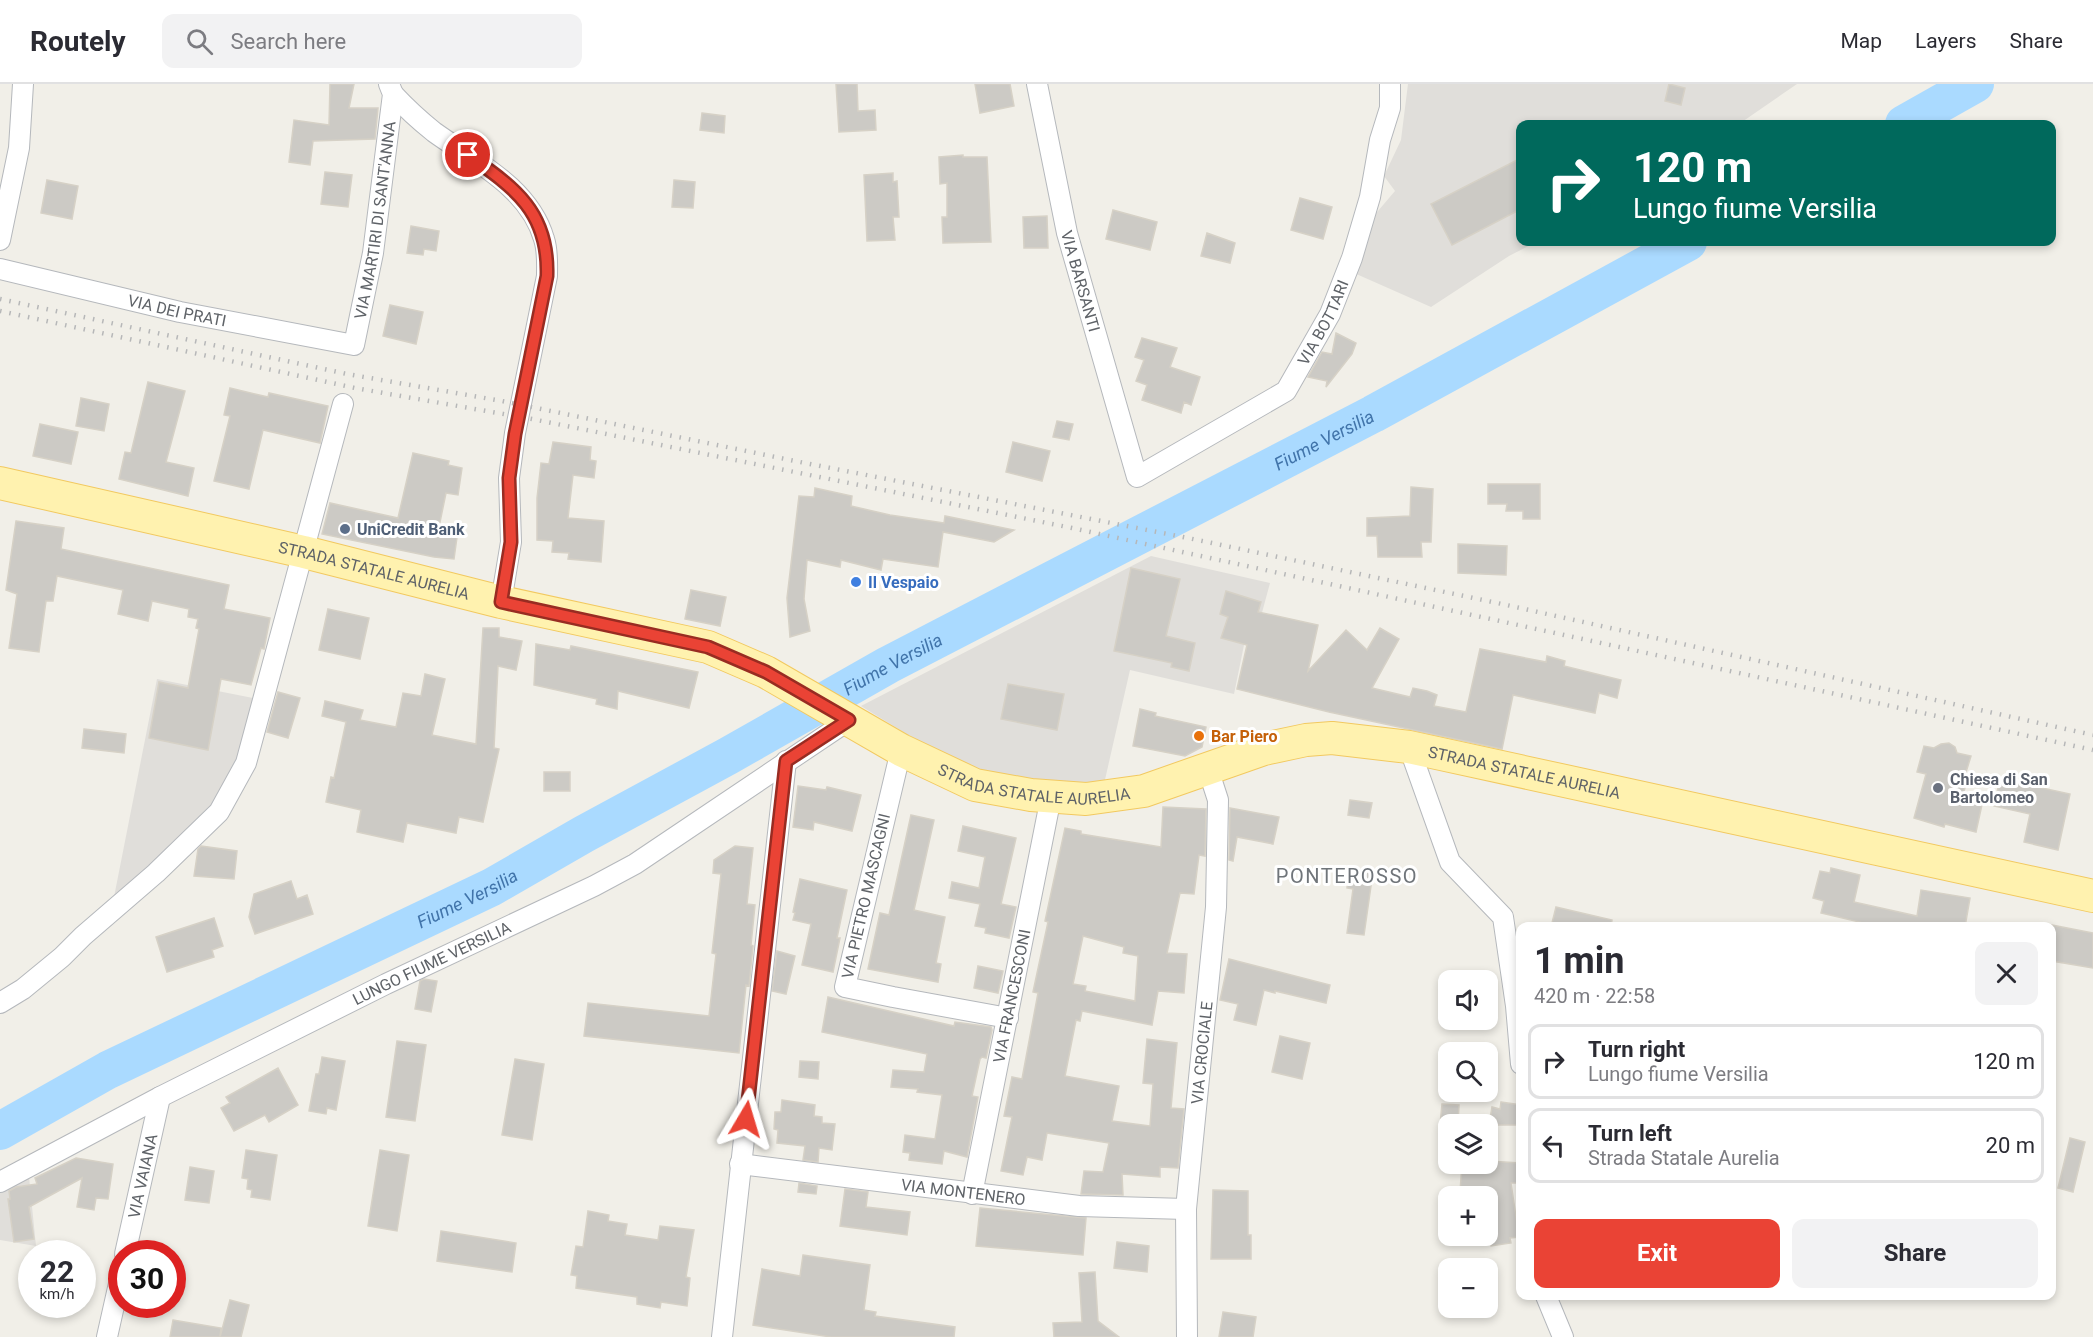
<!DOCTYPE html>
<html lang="en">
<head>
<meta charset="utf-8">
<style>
  :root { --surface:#fff; --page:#f2f2f3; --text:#2b2b33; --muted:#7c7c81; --line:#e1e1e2; --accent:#ea4335 }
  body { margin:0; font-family:Roboto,sans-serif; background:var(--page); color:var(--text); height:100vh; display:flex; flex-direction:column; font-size:22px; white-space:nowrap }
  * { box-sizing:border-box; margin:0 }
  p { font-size:20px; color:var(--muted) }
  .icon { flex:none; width:33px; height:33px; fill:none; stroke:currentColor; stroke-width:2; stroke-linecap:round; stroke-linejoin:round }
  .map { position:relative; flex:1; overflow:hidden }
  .side { position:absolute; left:1516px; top:838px; width:540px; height:378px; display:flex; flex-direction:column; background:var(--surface); border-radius:12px; box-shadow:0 3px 9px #0003 }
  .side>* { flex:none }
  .guide { position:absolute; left:1516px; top:36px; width:540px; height:126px; border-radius:12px; box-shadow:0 3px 9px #0003; background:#00695c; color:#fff; overflow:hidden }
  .buttons { position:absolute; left:1438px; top:886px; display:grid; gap:12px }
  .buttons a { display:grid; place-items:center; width:60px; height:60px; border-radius:12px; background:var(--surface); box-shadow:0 3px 9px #0003; font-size:30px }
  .speed { position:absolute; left:18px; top:1156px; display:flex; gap:12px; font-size:30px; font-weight:700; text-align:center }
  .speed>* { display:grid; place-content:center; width:78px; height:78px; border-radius:50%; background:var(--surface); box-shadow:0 3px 9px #0003; line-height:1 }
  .speed small { font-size:15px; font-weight:400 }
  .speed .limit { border:9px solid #d22; background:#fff; color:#111 }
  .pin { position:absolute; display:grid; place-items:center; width:51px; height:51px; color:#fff; margin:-26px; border:3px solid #fff; border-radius:50%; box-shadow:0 2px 6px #0007 }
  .me { position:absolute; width:66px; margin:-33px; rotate:7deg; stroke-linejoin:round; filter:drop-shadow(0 0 4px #0008) }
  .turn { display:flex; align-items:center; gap:21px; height:126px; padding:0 18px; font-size:27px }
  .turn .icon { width:78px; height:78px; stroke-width:2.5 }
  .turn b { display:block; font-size:42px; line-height:51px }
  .round { display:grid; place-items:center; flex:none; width:63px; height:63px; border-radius:12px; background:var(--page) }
  .headline { display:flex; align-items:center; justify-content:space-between; height:102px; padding:0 18px }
  h1 { font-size:36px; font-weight:700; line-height:45px }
  .cta { display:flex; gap:12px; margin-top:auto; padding:12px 18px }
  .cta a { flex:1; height:69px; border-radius:12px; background:var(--accent); color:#fff; font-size:24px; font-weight:700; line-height:69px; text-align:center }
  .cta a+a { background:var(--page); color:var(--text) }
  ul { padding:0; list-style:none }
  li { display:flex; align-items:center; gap:18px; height:75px; margin:0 12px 9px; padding:0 6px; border:3px solid var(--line); border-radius:12px }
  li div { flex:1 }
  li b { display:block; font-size:22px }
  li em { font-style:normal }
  header { display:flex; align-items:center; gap:36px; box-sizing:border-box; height:84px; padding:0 30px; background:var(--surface); border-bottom:2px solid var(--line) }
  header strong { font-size:28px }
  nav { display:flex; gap:33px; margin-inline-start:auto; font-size:21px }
  .search { width:420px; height:54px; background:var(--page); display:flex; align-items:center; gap:15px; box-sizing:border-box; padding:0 21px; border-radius:12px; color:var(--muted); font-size:22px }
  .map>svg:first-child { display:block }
  .industrial { fill:#e0deda }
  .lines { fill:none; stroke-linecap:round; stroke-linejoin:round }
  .river { stroke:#aadaff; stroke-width:38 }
  .building { fill:#cccac5; stroke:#d6d1c6; stroke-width:1.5; fill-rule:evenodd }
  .minor-casing { stroke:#b5b8bc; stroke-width:22 }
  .primary-casing { stroke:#f2c960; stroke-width:34 }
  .minor { stroke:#fff; stroke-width:20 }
  .primary { stroke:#fff2af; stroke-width:32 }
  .rail { stroke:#b6b7b8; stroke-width:4.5; stroke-dasharray:1.5 8; stroke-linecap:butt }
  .route-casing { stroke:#982c22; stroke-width:15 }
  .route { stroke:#ea4335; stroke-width:10 }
  .service-dot { fill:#5c6f8a; stroke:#fff; stroke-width:2 }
  .shop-dot { fill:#3f7fe0; stroke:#fff; stroke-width:2 }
  .food-dot { fill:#e8710a; stroke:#fff; stroke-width:2 }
  .worship-dot { fill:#6b7280; stroke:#fff; stroke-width:2 }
  .labels { text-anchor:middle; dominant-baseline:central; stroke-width:6; stroke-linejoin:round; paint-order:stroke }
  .street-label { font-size:16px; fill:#5f6368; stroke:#fff }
  .service-label { font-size:16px; font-weight:bold; fill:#4e5e75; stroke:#fff; text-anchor:start }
  .shop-label { font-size:16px; font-weight:bold; fill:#366cbe; stroke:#fff; text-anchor:start }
  .food-label { font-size:16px; font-weight:bold; fill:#c56008; stroke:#fff; text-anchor:start }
  .worship-label { font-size:16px; font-weight:bold; fill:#5b616d; stroke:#fff; text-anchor:start }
  .water-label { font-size:18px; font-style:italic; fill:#4174aa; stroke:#fff }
  .quarter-label { font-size:20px; letter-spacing:1.5px; fill:#70757a; stroke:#fff }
</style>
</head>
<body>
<header>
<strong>Routely</strong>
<div class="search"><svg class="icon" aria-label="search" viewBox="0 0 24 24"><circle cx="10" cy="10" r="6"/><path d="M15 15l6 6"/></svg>Search here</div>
<nav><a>Map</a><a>Layers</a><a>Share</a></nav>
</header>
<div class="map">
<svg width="2093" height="1253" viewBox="0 0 2093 1253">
  <rect width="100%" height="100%" fill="#f1efe8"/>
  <!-- industrial -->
  <path class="industrial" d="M1408 0H1797L1739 40H1521V158H1536L1509 172 1431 223 1354 189 1372 134 1395 107 1384 92 1401 56Z
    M1151 472 1270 499 1253 562 1244 561 1234 610 1130 586 1104 700 1040 702 986 688 926 662 861 622Z
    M157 595 253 614 236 683 210 728 126 809 114 813Z
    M29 1093 36 1162 0 1156V1104Z"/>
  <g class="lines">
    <!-- river -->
    <g class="river">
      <path d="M1904 40 1975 0"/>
      <path id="s1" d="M0 1047 108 986 492 803 584 750 728 672 888 581 1373 330 1688 158"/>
    </g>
  </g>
  <!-- building -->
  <path class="building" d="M330 0H354L349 24H378L375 55 313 57 310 81 289 78 294 36 329 41Z
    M836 0H857L858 27 875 26 876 46 839 48Z
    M975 0H1010L1014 22 980 29Z
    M1669 0 1685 4 1681 21 1665 17Z
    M702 29 725 32 724 49 700 46Z
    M963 71V73H987L991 158 943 159 942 133H947V99L940 100 939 73Z
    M1521 74V125L1452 161 1431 120Z
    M325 88 352 91 348 123 321 120Z
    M893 89V98L897 97 899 133H893L895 156 867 157 864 91Z
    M47 96 78 102 72 135 41 129Z
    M674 96 695 98 693 124 672 123Z
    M1300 114 1332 123 1323 155 1291 146Z
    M1113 126 1157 138 1150 166 1106 155Z
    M1047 132 1048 164H1024L1023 133Z
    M411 142 439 147 436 167 424 165 423 171 407 169Z
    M1207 149 1235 159 1230 179 1201 172Z
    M390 221 423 228 416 260 383 252Z
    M1336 249 1356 259 1352 270 1326 303 1327 297 1308 293 1322 268 1332 270Z
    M1142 254 1177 264 1170 283 1200 293 1191 321 1184 318 1181 329 1142 316 1147 301 1136 297 1144 276 1135 273Z
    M148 298 185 307 166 378 194 384 188 412 119 395 125 368 131 369Z
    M230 304 268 313 269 309 328 322 320 359 263 346 249 405 214 397 230 332 224 331Z
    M81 314 109 320 104 347 76 342Z
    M1057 337 1073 340 1069 356 1053 353Z
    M40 340 78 348 71 380 33 372Z
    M553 358 591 363 590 376 596 377 594 394 573 391 568 434 604 437 601 478 568 475 569 469 552 468 553 457 537 456V414L541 379 549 380Z
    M1013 358 1050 367 1042 397 1006 388Z
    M413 369 449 377 448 381 462 384 458 411 446 409 439 443 458 446 454 475 434 473 322 450 330 419 398 434Z
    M1488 400H1540V435H1523V427H1506L1507 420H1488Z
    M1411 403 1433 405 1431 458H1421L1422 473H1378L1377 452H1367V434L1410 432Z
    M815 404 852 412 851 422 890 431 944 439 945 432 1014 446 994 458 943 448 938 483 883 475 881 486 841 476 840 483 807 476 804 515 810 547 790 553 787 514 799 412 814 413Z
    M16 437 64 444 61 465 229 501 224 525 270 534 264 565 261 564 251 601 221 595 208 666 149 654 159 598 188 604 199 545 196 544 198 535 188 533 189 525 152 517 148 537 118 530 123 506 57 492 53 517H46L39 568 9 564 17 510 6 506Z
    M1458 460 1507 462 1506 491 1458 489Z
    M1131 484 1180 495 1166 552 1195 559 1189 587 1171 583 1172 579 1114 567Z
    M691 506 726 513 720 542 685 535Z
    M1226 507 1261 518 1258 528 1318 541 1308 587 1346 546 1367 566 1380 544 1399 555 1372 604 1410 613 1413 604 1427 607 1437 611 1434 622 1466 628 1480 565 1546 578 1547 572 1565 577 1564 582 1621 596 1617 614 1599 609 1595 629 1513 611 1502 665 1329 628 1237 605 1247 561 1221 554 1228 533 1220 530Z
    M328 525 369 534 360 575 319 566Z
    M483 544H499V553L522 557 516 586 498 582 494 664 499 665 483 738 459 733 456 749 407 739 403 758 357 748 361 726 326 718 331 693 334 694 346 638 322 632 325 617 363 626 360 636 396 643 403 609 421 612 425 590 445 595 432 651 476 660Z
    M536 560 570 566 571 562 698 588 689 624 618 607 617 625 596 620 597 615 534 601Z
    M1008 600 1064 610 1057 646 1001 635Z
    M278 608 300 614 288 654 267 648Z
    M1140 625 1156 629 1155 632 1206 643 1202 663 1185 672 1133 662Z
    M84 645 126 650 124 669 82 664Z
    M1949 659 1955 663 1957 669 1971 672 1963 698 1966 700 1963 711 1983 716 1976 748 1945 740 1944 743 1914 734 1926 690 1917 688 1924 662 1934 664 1941 660Z
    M544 688H570V707H544Z
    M2000 695 2070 710 2058 766 2024 758 2030 730 1994 722Z
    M798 702 826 706 827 703 861 711 852 747 814 738 813 746 793 743Z
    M1350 716 1372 719 1369 734 1348 731Z
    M1163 723 1206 725 1205 772 1199 771 1194 810 1180 809 1167 869 1187 870 1184 909 1158 907 1152 941 1082 927 1080 937 1076 936 1065 992 1119 1002 1112 1037 1150 1042 1153 1000 1143 999 1147 955 1177 959 1171 1024 1184 1025 1178 1084 1160 1083V1093L1122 1090 1123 1111 1081 1110 1084 1087 1103 1088 1109 1059 1047 1049 1042 1076 1027 1073 1023 1091 1001 1087 1012 1033 1004 1032 1012 993 1022 995 1038 909 1033 908 1048 838 1045 837 1065 744 1081 747V750L1161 763ZM1083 852 1124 863 1123 869 1138 872 1135 917 1085 907 1086 902 1073 900Z
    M1230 724 1279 733 1273 760 1237 753 1233 777 1229 776Z
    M911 731 934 736 914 826 945 833 936 879 941 880 938 898 868 885 880 829 889 831Z
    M963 742 1016 754 1001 820 1016 823 1009 854 985 849 986 844 975 842 980 820 949 814 952 798 979 804 985 773 958 767Z
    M201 762 237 767 234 795 194 792 198 765Z
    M735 762 753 764 747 820 755 821 751 861 753 862 749 902 746 901 739 969 584 952 588 919 709 932 716 870 712 869 721 790 713 789 714 776Z
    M1831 784 1860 791 1854 818 1917 832 1921 806 1970 814 1965 843H1868V840L1821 829 1824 817 1813 814 1820 787 1830 789Z
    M1349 785 1373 788 1364 851 1347 849 1353 805 1347 804Z
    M800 795 847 806 837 854H840L833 888 802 881 811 840 793 836 795 829 793 828Z
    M291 797 297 815 307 811 313 830 255 850 249 833 254 810Z
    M1556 823 1612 836 1611 843H1551Z
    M214 834 223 862 212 866 214 873 167 888 156 853Z
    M2052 841 2093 849V884L2052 877Z
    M777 867 795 872 786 910 772 907Z
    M1229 875 1330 901 1326 919 1275 907V909L1264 906 1256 941 1234 936 1238 920 1220 916Z
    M978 882 1003 887 998 909 974 904Z
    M424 895 437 897 431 928 415 925 420 897Z
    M828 913 954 942 955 938 991 943 992 946 986 974 982 973 980 975 972 1012 978 1013 967 1073 944 1067 942 1080 909 1076 910 1069 903 1068 905 1051 935 1055 942 1011 917 1008 918 1005 891 1003 893 986 924 988 927 970 822 948Z
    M1280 952 1310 959 1302 995 1272 988Z
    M397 957 426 961 415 1037 386 1033Z
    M322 973 345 977 336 1026 327 1024 326 1030 309 1027 316 990H319Z
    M515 975 544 980 532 1056 502 1051Z
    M800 977 819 978 818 995 799 993Z
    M278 984 298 1021 269 1038 265 1031 234 1047 221 1024 230 1019 226 1013Z
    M782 1016 815 1021 814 1032 822 1033V1039L835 1040 832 1066 819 1064 818 1078 803 1076 805 1062 777 1059 778 1046 774 1045 775 1028H781Z
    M1501 1018 1521 1021 1518 1041H1489L1492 1023 1500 1025Z
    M1442 1020 1459 1021 1458 1041H1440Z
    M2070 1054 2085 1058 2073 1108 2058 1104Z
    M246 1066 277 1071 270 1116 251 1113 252 1106 247 1105 248 1095 242 1094Z
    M380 1066 409 1071 397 1147 368 1142Z
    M76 1074 113 1080 108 1115 96 1114 94 1126 77 1123 82 1094 29 1123 34 1155 14 1158 8 1115H10L9 1107 16 1103 37 1100 35 1094Z
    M1488 1077 1520 1079 1519 1099H1511L1519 1153 1510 1154 1511 1159 1491 1162 1488 1141V1109L1460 1108 1462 1080H1488Z
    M190 1083 214 1087 209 1119 185 1116Z
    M799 1099 817 1102 816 1110 798 1108Z
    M845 1105 868 1108 866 1123 910 1128 907 1151 840 1142Z
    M1213 1106 1248 1107V1151H1251V1175H1211Z
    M980 1124 1086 1134 1083 1171 976 1162Z
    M588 1127 609 1131 608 1137 627 1140 625 1151 658 1156 660 1142 694 1146 686 1193 690 1194 687 1222 661 1218 660 1224 637 1220V1213L576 1204 577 1192 571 1191 576 1162 583 1163Z
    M441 1147 516 1159 512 1188 437 1177Z
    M1117 1158 1149 1162 1147 1188 1114 1184Z
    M803 1171 870 1181 864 1226 876 1228 875 1232 955 1243 954 1253H831L753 1241 762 1185 800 1192Z
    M1095 1188 1098 1237 1119 1253H1054L1053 1239 1082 1238 1079 1189Z
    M230 1216 249 1221 241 1253H220Z
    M1223 1228 1256 1233 1253 1253H1219Z
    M173 1236 221 1244 220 1253H170Z"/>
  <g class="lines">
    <!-- minor casing -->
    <g class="minor-casing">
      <g id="minor">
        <path id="s2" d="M1037 0 1067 149 1137 393 1286 307 1330 230 1352 174 1370 113 1380 56 1390 24V0"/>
        <path d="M393 10C406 24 419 36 434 48 474 77 529 103 544 155 548 167 547 179 547 192L515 349 509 394 511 458 501 518"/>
        <path d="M0 156 19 64 23 0"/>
        <path id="s3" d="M0 185 180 228 354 261 373 169 393 10 389 0"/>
        <path d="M1409 663 1450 778 1503 833 1516 922 1521 980"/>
        <path d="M901 666 845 903 893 913 1008 934"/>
        <path d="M0 919 23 905 62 873 83 852 156 789 219 728 246 679 343 320"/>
        <path id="s4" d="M740 1080 1079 1122 1186 1125"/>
        <path id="s5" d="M0 1098 160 1013 386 900 594 802 635 780 849 636"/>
        <path id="s6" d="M972 1110 1051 713"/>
        <path id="s7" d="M125 1170 160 1013"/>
        <path d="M1546 1212 1563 1253"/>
        <path d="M107 1253 122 1186"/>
        <path d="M722 1253 786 677"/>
        <path id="s8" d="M1187 1253 1186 1125 1216 823 1218 716 1208 685"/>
      </g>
    </g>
    <!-- primary casing -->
    <g class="primary-casing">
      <g id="primary">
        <path id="s9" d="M0 399 304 468 501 518 708 563 766 588 901 666 975 701 1031 711 1086 715 1144 707 1264 665 1306 656 1332 654 1409 663 2093 812"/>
      </g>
    </g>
    <!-- minor -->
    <use href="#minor" class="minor"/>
    <!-- primary -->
    <use href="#primary" class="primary"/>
    <!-- rail -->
    <path class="rail" d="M0 215 347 290 502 317 800 378 1188 454 1502 520 2093 651
      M0 227 355 304 532 335 1072 444 2093 666"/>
  </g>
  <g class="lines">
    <!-- route casing -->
    <g class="route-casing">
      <path id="route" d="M468 71C515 104 549 128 547 192L515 350 509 394 511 458 501 518 708 563 766 588 849 636 786 677 746 1035"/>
    </g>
    <!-- route -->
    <use href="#route" class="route"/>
  </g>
  <!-- markers -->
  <circle class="service-dot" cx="345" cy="445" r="6"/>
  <circle class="shop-dot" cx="856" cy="498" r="6"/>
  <circle class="food-dot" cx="1199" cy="652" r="6"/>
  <circle class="worship-dot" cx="1938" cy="704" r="6"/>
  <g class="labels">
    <!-- street labels -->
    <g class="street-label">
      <text stroke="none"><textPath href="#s3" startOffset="489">VIA MARTIRI DI SANT'ANNA</textPath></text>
      <text stroke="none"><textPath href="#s2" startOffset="202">VIA BARSANTI</textPath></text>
      <text stroke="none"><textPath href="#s3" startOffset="182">VIA DEI PRATI</textPath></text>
      <text stroke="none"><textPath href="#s2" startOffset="656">VIA BOTTARI</textPath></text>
      <text stroke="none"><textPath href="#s9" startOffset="384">STRADA STATALE AURELIA</textPath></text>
      <text stroke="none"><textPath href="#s9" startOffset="1590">STRADA STATALE AURELIA</textPath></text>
      <text stroke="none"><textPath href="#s9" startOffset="1086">STRADA STATALE AURELIA</textPath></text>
      <text transform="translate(866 812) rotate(-77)">VIA PIETRO MASCAGNI</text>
      <text stroke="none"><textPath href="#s5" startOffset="484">LUNGO FIUME VERSILIA</textPath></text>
      <text stroke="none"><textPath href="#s6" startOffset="202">VIA FRANCESCONI</textPath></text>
      <text stroke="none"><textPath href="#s8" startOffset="285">VIA CROCIALE</textPath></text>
      <text stroke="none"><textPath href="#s7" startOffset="80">VIA VAIANA</textPath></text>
      <text stroke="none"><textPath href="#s4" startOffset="225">VIA MONTENERO</textPath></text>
    </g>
    <!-- service labels -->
    <g class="service-label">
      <text x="357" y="445">UniCredit Bank</text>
    </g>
    <!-- shop labels -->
    <g class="shop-label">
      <text x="868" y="498">Il Vespaio</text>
    </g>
    <!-- food labels -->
    <g class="food-label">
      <text x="1211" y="652">Bar Piero</text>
    </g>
    <!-- worship labels -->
    <g class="worship-label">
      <text x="1950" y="695">Chiesa di San<tspan x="1950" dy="18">Bartolomeo</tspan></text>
    </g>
    <!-- water labels -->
    <g class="water-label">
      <text stroke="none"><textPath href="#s1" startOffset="1494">Fiume Versilia</textPath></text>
      <text stroke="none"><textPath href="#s1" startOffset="1008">Fiume Versilia</textPath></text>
      <text stroke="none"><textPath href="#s1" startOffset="522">Fiume Versilia</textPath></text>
    </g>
    <!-- quarter labels -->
    <g class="quarter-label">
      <text x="1347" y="792">PONTEROSSO</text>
    </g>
  </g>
</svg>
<div class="buttons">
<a><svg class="icon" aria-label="sound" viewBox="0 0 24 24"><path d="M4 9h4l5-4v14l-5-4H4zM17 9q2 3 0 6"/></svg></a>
<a><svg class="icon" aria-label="search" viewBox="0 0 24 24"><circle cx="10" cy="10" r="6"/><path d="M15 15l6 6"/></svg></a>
<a><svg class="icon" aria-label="layers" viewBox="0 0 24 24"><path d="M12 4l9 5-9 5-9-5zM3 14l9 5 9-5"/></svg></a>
<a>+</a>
<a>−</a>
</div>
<div class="speed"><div>22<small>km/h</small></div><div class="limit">30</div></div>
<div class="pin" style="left:468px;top:71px;background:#d93025"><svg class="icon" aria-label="arrive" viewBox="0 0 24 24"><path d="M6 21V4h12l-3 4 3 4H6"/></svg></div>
<svg class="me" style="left:746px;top:1035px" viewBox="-20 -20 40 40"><path d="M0-17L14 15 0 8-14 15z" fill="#ea4335" stroke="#fff" stroke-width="4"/></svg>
<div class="guide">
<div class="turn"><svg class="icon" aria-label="right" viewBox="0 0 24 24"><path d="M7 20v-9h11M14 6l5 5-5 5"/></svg><div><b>120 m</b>Lungo fiume Versilia</div></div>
</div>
<section class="side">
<div class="headline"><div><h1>1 min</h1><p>420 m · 22:58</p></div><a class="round"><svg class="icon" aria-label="close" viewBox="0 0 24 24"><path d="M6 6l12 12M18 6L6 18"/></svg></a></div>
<ul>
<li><svg class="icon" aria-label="right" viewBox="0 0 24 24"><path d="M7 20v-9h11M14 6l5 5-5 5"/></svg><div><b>Turn right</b><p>Lungo fiume Versilia</p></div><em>120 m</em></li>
<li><svg class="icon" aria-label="left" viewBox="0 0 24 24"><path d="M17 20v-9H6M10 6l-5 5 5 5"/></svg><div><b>Turn left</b><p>Strada Statale Aurelia</p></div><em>20 m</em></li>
</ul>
<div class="cta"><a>Exit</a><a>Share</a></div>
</section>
</div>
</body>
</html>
